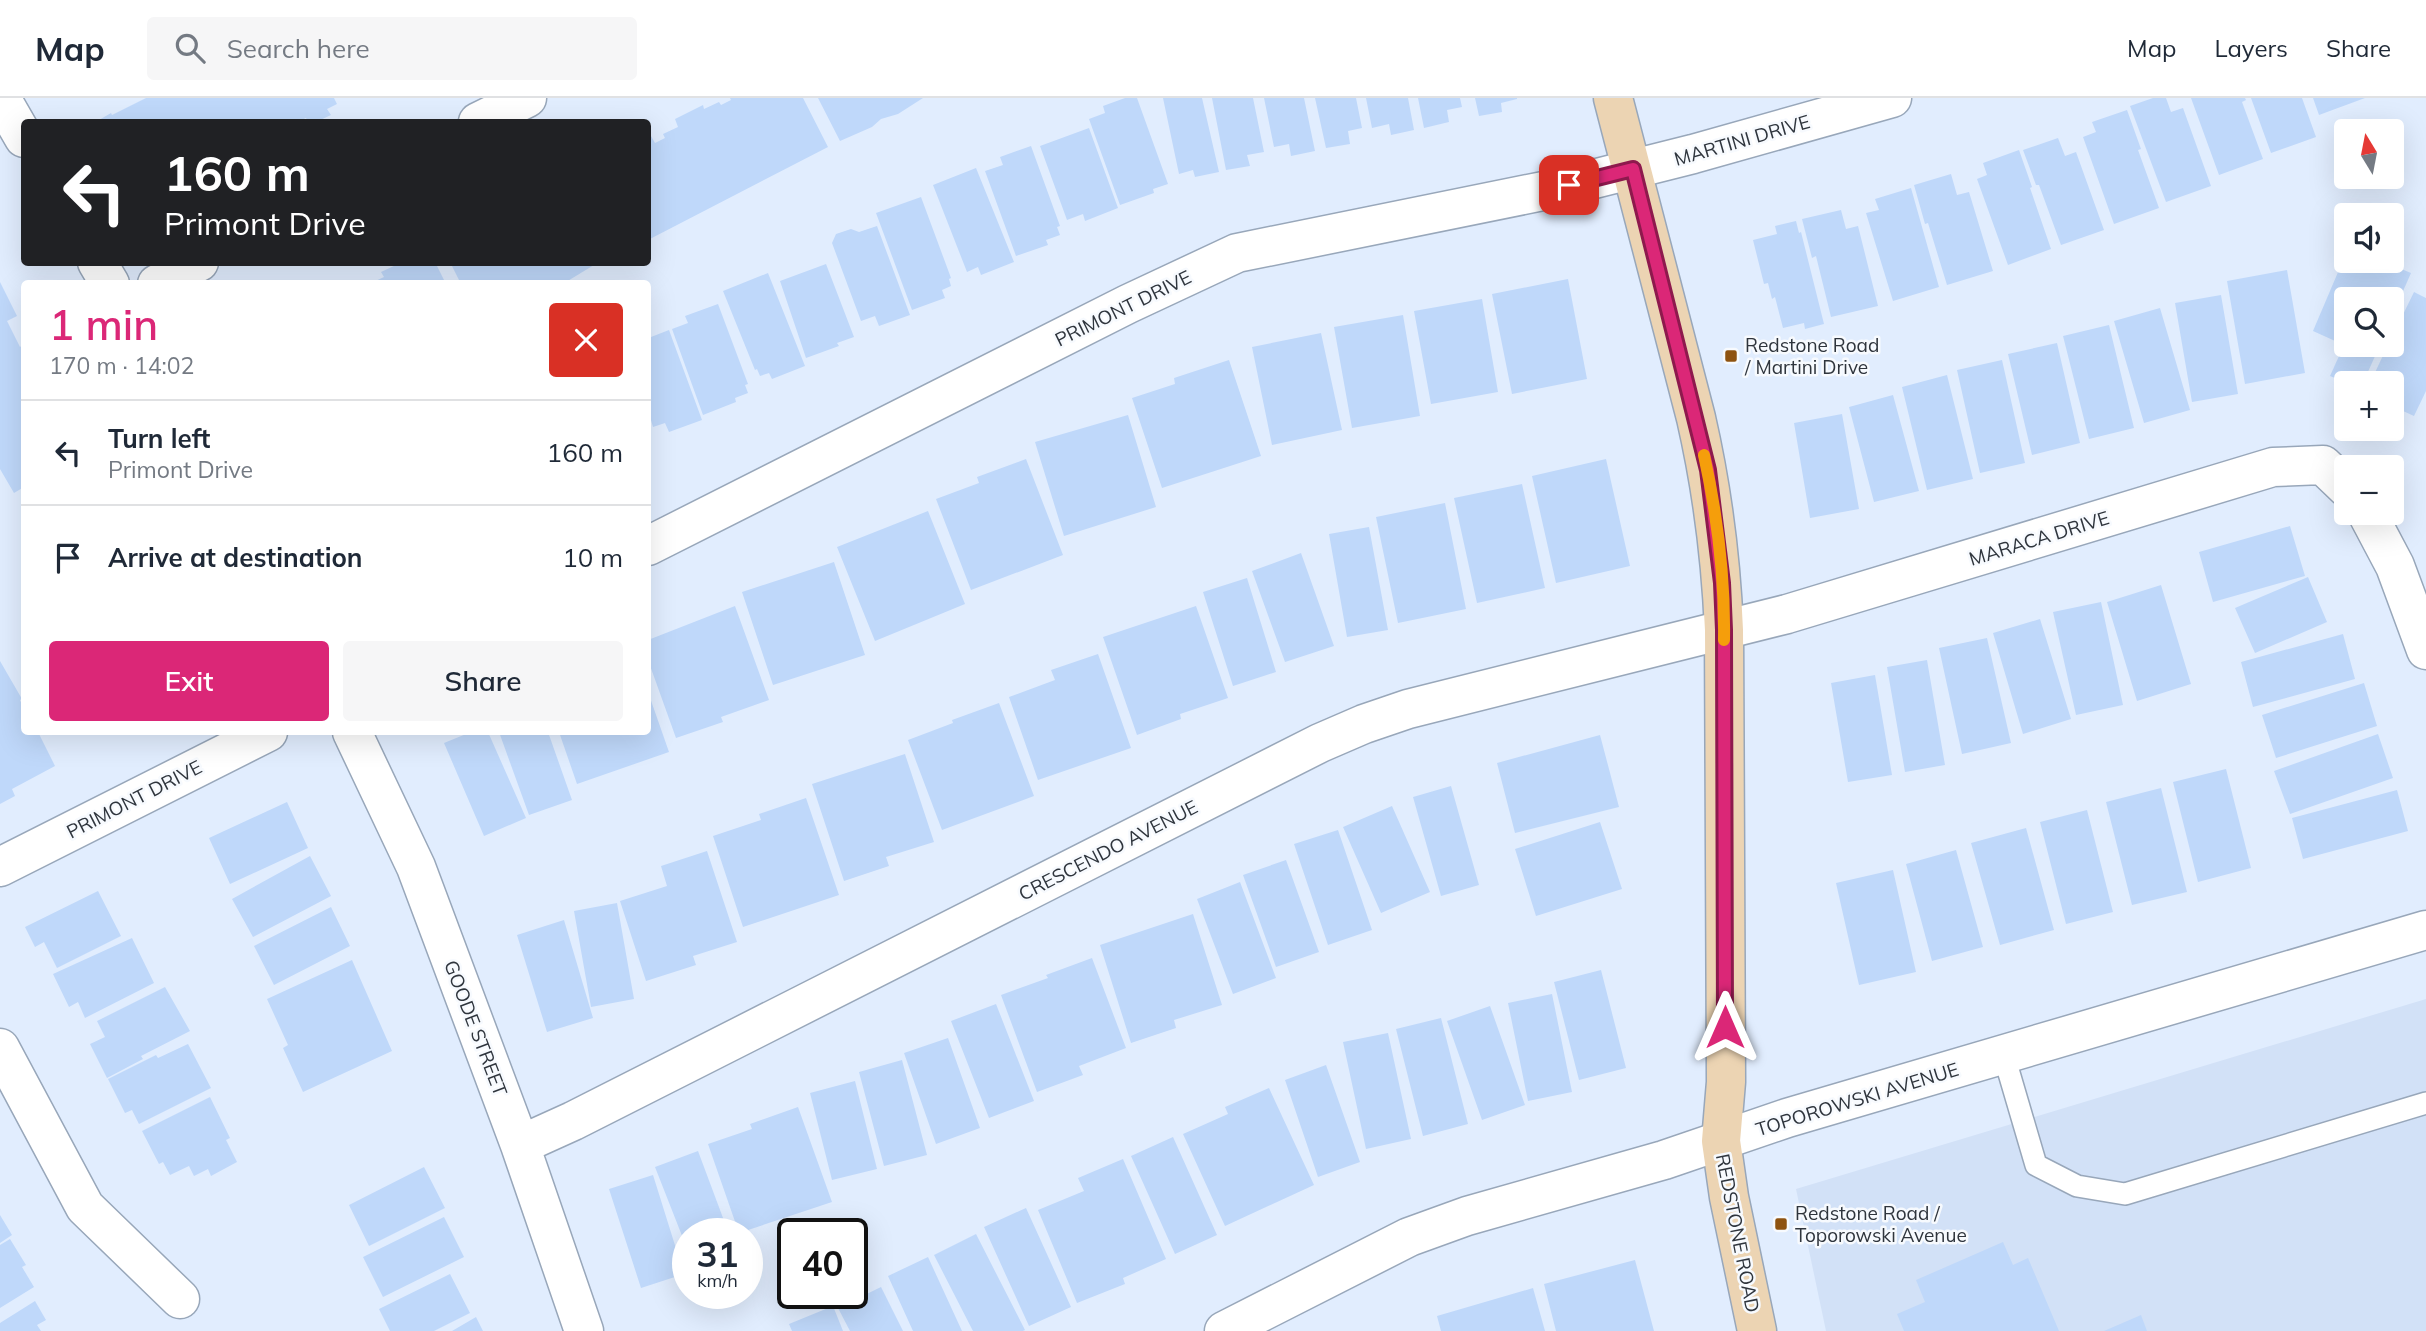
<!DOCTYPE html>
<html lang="en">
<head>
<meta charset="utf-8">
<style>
  :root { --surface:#fff; --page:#f6f6f7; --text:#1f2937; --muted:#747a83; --line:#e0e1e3; --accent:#db2777 }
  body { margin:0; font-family:Mulish,sans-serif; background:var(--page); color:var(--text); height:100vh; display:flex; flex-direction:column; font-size:26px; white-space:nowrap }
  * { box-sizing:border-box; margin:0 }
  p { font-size:23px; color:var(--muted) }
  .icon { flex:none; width:38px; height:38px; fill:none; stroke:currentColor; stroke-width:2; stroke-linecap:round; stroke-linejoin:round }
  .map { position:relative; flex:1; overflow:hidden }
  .sheet { position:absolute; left:21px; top:182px; width:630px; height:455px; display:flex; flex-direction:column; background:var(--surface); border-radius:7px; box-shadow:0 7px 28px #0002 }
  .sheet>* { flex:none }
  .guide { position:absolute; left:21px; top:21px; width:630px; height:147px; border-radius:7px; box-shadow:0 7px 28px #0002; background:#202124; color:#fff; overflow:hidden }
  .needle { width:46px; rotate:350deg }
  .fabs { position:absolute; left:2334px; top:21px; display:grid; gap:14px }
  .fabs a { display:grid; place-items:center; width:70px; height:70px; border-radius:7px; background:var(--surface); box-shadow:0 7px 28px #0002; font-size:35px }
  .speed { position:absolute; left:672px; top:1120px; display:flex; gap:14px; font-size:35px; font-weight:700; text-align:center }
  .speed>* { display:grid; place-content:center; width:91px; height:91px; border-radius:50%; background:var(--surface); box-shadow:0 7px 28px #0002; line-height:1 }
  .speed small { font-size:18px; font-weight:400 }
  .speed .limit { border:4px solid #111; border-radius:10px; background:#fff; color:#111 }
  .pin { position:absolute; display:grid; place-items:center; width:60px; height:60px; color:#fff; margin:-30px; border-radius:14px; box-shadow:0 4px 10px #0006 }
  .me { position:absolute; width:77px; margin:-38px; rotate:0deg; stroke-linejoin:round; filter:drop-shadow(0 0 5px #0008) }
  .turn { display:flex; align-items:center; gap:24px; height:147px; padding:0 28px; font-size:32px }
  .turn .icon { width:91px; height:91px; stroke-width:2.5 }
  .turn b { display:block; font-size:49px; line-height:60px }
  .round { display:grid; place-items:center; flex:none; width:74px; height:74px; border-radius:7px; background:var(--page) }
  .summary { display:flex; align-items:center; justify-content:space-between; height:119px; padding:0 28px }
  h1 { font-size:42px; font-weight:600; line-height:52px; color:var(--accent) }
  .button { display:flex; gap:14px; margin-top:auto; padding:14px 28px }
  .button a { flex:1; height:80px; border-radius:7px; background:var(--accent); color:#fff; font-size:28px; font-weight:600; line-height:80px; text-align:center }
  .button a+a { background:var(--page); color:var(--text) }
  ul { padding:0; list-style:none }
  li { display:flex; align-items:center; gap:21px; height:105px; padding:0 28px; border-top:2px solid var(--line) }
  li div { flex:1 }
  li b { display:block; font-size:26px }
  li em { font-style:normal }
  header { display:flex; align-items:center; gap:42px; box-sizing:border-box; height:98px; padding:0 35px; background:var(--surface); border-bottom:2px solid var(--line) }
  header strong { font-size:33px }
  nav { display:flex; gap:38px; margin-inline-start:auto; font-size:24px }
  .search { width:490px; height:63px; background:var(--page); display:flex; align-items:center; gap:18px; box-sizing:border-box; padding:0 24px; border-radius:7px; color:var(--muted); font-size:26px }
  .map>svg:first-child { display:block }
  .built { fill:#d2e1f7 }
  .building { fill:#bfd8fa }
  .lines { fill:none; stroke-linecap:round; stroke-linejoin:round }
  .lane-casing { stroke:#98a7ba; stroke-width:24 }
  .street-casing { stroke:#98a7ba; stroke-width:41 }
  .secondary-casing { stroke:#98a7ba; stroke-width:41 }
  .lane { stroke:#fff; stroke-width:21 }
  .street { stroke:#fff; stroke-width:38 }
  .secondary { stroke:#ecd4b3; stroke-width:38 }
  .route-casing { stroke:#8e194d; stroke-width:18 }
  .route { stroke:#db2777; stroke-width:12 }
  .slow { stroke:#f59e0b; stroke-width:12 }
  .poi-dot { fill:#8e5310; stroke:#f7fafe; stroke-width:2.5 }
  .labels { text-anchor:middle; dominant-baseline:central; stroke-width:5; stroke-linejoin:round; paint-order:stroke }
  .street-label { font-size:19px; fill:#2f353d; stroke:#f7fafe }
  .poi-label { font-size:19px; fill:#2f353d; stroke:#f7fafe; text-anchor:start }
</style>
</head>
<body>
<header>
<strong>Map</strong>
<div class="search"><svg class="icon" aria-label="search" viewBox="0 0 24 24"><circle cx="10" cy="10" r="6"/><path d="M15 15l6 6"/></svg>Search here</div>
<nav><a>Map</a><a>Layers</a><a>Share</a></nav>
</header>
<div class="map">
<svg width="2426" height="1233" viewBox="0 0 2426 1233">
  <rect width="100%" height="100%" fill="#e1edfe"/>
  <!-- built -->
  <path class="built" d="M2426 901V1233H1826L1796 1091Z"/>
  <!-- building -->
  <path class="building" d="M146 0H334L337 6 327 11 331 17 316 24H308L306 20 297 24H100L99 22 111 15 112 17Z
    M730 0H803L828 49 648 142V40L651 38 655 45 665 40 663 36 678 29 675 21 703 7 704 11 719 4 721 7 731 2Z
    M818 0H923L898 16 881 21 872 29 840 43Z
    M1125 0H1137L1168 86 1153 91 1154 95 1120 107 1089 21 1105 15 1103 8Z
    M1163 0H1202L1219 74 1195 79 1193 72 1179 76Z
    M1212 0H1253L1264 54 1247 57 1250 68 1226 72Z
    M1264 0H1304L1315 53 1291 58 1289 46 1274 49Z
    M1315 0H1356L1362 30 1348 33 1350 46 1326 50Z
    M1366 0H1408L1414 32 1391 37 1389 26 1372 30Z
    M1418 0H1460L1462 9 1447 12 1449 24 1424 30Z
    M1475 0H1517V1L1501 5 1502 14 1479 18Z
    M2153 0H2166L2171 14 2183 10 2211 88 2166 104 2130 8Z
    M2191 0H2245L2246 2 2242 4 2263 61 2219 77Z
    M2251 0H2302L2316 39 2271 55Z
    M2313 0H2365L2319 17Z
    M2127 12 2141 51 2138 52 2159 110 2114 126 2083 39 2096 34 2092 24Z
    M1089 30 1118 110 1085 123 1083 116 1067 122 1040 48Z
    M2058 40 2065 58 2076 54 2104 132 2061 147 2039 87H2036L2023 52Z
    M1031 48 1060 128 1057 129 1060 137 1046 142 1048 147 1016 158 985 73 1003 67 1000 59Z
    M2019 52 2032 89 2030 90 2051 151 2008 167 1977 81 1987 77 1983 65Z
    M976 70 1014 164 981 177 978 169 967 174 933 87Z
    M1951 76 1957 97 1969 94 1993 173 1947 187 1928 125 1925 126 1914 87Z
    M1911 90 1939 189 1893 203 1866 115 1879 112 1875 101Z
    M921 99 951 180 949 181 951 188 942 192 945 200 912 212 876 115Z
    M1841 112 1846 131 1858 128 1878 208 1831 219 1816 158 1812 160 1802 121Z
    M1796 123 1799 135 1801 134 1824 226 1805 231 1804 225 1783 230 1775 199 1772 201 1768 185 1764 186 1753 142 1777 136 1775 128Z
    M877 128 910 217 879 228 875 218 861 223 832 145 836 136 851 131 859 134Z
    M2347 153V163H2382L2411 175 2392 218V201H2347V247H2380L2363 285H2347L2330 278 2344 247 2313 233Z
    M395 164H435L446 186H369L384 179 381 174 396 167Z
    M450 164H593L594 167 566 184 557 186H461Z
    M826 166 854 239 837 245 839 248 806 260 780 183Z
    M2287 172 2305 275 2245 286 2227 183Z
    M768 175 805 268 772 281 769 275 760 278 757 271 755 272 723 193Z
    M1568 181 1587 281 1512 296 1492 196Z
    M0 184 17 218 7 223 20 249 24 246V389L14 395 0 371Z
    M2414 194 2426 200V293L2414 318 2392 308V285H2370L2388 247H2392V239Z
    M2221 197 2238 296 2192 304 2175 205Z
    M1482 201 1498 294 1431 306 1414 213Z
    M718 206 748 286 745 287 748 295 735 300 736 304 703 317 672 231 688 225 685 218Z
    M2160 210 2190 312 2144 325 2114 223Z
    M1403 217 1420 318 1352 330 1334 229Z
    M2109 227 2134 330 2089 341 2063 238Z
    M669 232 702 322 669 334 665 325 653 329 648 312V237L651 239Z
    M1321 235 1342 332 1272 347 1252 249Z
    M2057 245 2080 345 2032 357 2008 256Z
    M1229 262 1261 358 1162 390 1132 300 1175 286 1174 280Z
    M2002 262 2025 365 1980 375 1957 272Z
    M1947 277 1973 381 1927 392 1902 289Z
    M1893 297 1919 393 1874 404 1849 309Z
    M1842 316 1859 411 1810 420 1794 325Z
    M1128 317 1156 409 1064 438 1035 344Z
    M1026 361 1063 457 971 492 936 401 979 385 977 379Z
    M1606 361 1630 468 1556 485 1532 378Z
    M1522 386 1545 490 1477 505 1454 400Z
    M1445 405 1466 511 1398 525 1376 419Z
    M928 413 965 506 875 543 837 449Z
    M2290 428 2305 478 2213 504 2199 454Z
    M1369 429 1388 532 1347 539 1329 436Z
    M1301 455 1334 548 1285 564 1252 473Z
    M834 464 865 557 773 587 742 494Z
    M2308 479 2327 524 2255 555 2235 510Z
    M1247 480 1276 574 1233 588 1203 494Z
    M2161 487 2191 586 2137 603 2107 504Z
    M2101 504 2123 607 2076 617 2053 514Z
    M735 508 769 602 721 619 723 624 676 640 648 562V542Z
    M1196 508 1228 600 1180 616 1181 621 1137 637 1103 539Z
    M2040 521 2071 621 2023 636 1993 535Z
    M2343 536 2355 581 2253 609 2241 564Z
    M1987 540 2011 645 1962 656 1939 550Z
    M1098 556 1131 650 1038 682 1009 599 1055 582 1051 572Z
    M1927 562 1945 667 1905 674 1887 569Z
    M0 563 22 601 20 602 24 611V634H36L39 636 55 668 12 691 15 698 0 706Z
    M1875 577 1892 677 1848 684 1831 585Z
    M2364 585 2377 628 2276 660 2262 617Z
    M648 594 669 654 577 686 559 634H648Z
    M999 605 1034 698 942 732 908 642 953 625 952 622Z
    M471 634H488L526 720 484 738 444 645Z
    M499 634H548L572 702 529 717Z
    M2378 636 2393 680 2290 716 2274 673Z
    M1600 637 1619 709 1515 735 1497 665Z
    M905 656 934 744 886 759 889 768 844 783 812 686Z
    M2226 671 2251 770 2198 784 2173 684Z
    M1451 688 1479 787 1441 798 1413 699Z
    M2161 690 2187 794 2132 807 2106 704Z
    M2397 692 2408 733 2303 761 2292 720Z
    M806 700 839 797 743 829 713 738 761 722 759 716Z
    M287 704 308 750 230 786 209 740Z
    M1392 708 1430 794 1381 815 1343 729Z
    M2087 712 2113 814 2066 826 2040 724Z
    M1600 724 1622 791 1536 818 1515 751Z
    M2026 730 2054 832 2000 847 1971 745Z
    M1338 732 1372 832 1328 847 1294 746Z
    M1956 752 1983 849 1932 863 1906 766Z
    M707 753 737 844 693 858 696 867 646 883 620 803 667 788 661 768Z
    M310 758 331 798 253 839 232 801Z
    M1286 762 1319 854 1276 869 1243 777Z
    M1893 772 1916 874 1859 887 1836 785Z
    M1240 784 1276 880 1233 896 1197 801Z
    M98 793 121 838 57 870 44 844 35 849 25 829Z
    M617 805 634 901 591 909 574 813Z
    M331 809 350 848 274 887 254 848Z
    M1193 816 1222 907 1174 922 1176 930 1131 945 1100 847Z
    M564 822 593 920 547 934 517 837Z
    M132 840 154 885 85 920 78 904 69 909 53 876Z
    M1092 860 1126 950 1079 968 1083 977 1037 994 1001 897 1048 880 1046 877Z
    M352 862 392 953 303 994 283 950 288 947 267 901Z
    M1601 872 1626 970 1579 982 1554 884Z
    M165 889 190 933 141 958 143 961 107 980 90 946 105 939 97 923Z
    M1552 896 1572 994 1528 1003 1508 905Z
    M996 906 1034 1003 989 1020 951 923Z
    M1490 908 1525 1007 1482 1022 1447 923Z
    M1441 920 1468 1026 1423 1038 1396 931Z
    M1388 935 1411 1041 1366 1051 1343 944Z
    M948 940 980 1030 936 1046 904 955Z
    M188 946 211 990 139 1026 132 1012 125 1015 108 981 156 957 158 960Z
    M902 962 927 1057 884 1068 859 974Z
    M1326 967 1360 1064 1318 1079 1285 982Z
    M855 983 877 1071 832 1082 810 995Z
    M1269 990 1314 1087 1225 1128 1183 1036 1228 1016 1225 1009Z
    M210 999 230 1040 226 1042 237 1064 211 1078 208 1071 194 1078 189 1068 170 1077 163 1064 159 1066 142 1033Z
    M798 1009 832 1104 739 1135 708 1046 752 1031 750 1026Z
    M1173 1039 1217 1137 1175 1156 1131 1058Z
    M698 1053 729 1136H688V1153L655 1069Z
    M1123 1061 1166 1161 1123 1180 1125 1186 1077 1205 1038 1112 1084 1093 1078 1080Z
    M424 1069 445 1110 369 1148 349 1107Z
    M653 1077 684 1176 641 1190 609 1091Z
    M1026 1110 1071 1209 1029 1228 984 1129Z
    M0 1117 12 1137 0 1145Z
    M444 1119 464 1159 383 1199 363 1159Z
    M976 1136 1025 1232 1023 1233H973L934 1157Z
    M10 1141 26 1167 22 1169 34 1189 0 1210V1147Z
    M2003 1144 2013 1167 2028 1160 2059 1233H1904L1897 1216 1925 1204 1916 1182Z
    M928 1159 962 1233H913L888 1178Z
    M1635 1162 1654 1233H1556L1544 1186Z
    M450 1176 470 1215 434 1233H390L379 1211Z
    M881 1189 903 1233H850L838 1210Z
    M1533 1190 1545 1233H1441L1437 1218Z
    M35 1203 46 1222 37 1227 41 1233H0V1225Z
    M833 1208 843 1233H792L789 1226Z
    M2141 1217 2147 1233H2104Z
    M476 1219 483 1233H452Z"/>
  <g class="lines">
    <!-- lane casing -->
    <g class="lane-casing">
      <path id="lane" d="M2004 958 2036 1067 2077 1088 2125 1096 2426 1005"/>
    </g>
    <!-- street casing -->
    <g class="street-casing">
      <path id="street" d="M1 0 24 40
        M478 24 527 0
        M97 164 110 186
        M157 186 199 164
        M2367 415 2395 468 2426 552
        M648 448 1128 206 1237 155 1558 90 1693 56 1892 0
        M352 634 416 769 520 1047 584 1233
        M0 769 268 634
        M0 950 85 1109 180 1201
        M520 1047 573 1023 1320 645 1364 626 1408 611 1787 516 2273 369 2323 367 2347 390
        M1224 1233 1409 1139 1467 1118 1664 1062 1787 1020 2426 832"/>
    </g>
    <!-- secondary casing -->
    <g class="secondary-casing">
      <path id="secondary" d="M1613 0 1696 320C1712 390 1721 460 1724 532L1726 984 1721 1043 1729 1099 1757 1233"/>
    </g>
    <!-- lane -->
    <use href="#lane" class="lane"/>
    <!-- street -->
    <use href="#street" class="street"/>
    <!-- secondary -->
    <use href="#secondary" class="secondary"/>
  </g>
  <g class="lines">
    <!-- route casing -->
    <g class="route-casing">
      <path id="route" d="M1569 87 1633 71 1708 372 1722 485 1724 532 1725 929"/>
    </g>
    <!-- route -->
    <use href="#route" class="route"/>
    <!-- slow -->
    <path class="slow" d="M1704 357C1717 416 1725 481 1724 542"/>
  </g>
  <!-- markers -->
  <g class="poi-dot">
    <rect x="1724" y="251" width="14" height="14" rx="3.5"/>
    <rect x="1774" y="1119" width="14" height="14" rx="3.5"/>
  </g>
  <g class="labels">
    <!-- street labels -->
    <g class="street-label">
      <text transform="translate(1742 42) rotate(-16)">MARTINI DRIVE</text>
      <text transform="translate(1123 210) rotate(-26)">PRIMONT DRIVE</text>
      <text transform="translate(2039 440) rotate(-17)">MARACA DRIVE</text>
      <text transform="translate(134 701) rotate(-27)">PRIMONT DRIVE</text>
      <text transform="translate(1108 752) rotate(-27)">CRESCENDO AVENUE</text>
      <text transform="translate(476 930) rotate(69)">GOODE STREET</text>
      <text transform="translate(1857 1001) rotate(-17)">TOPOROWSKI AVENUE</text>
      <text transform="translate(1738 1135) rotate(79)">REDSTONE ROAD</text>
    </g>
    <!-- poi labels -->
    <g class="poi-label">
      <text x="1745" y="247">Redstone Road<tspan x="1745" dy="22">/ Martini Drive</tspan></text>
      <text x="1795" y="1115">Redstone Road /<tspan x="1795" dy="22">Toporowski Avenue</tspan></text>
    </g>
  </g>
</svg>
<div class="fabs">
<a><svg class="needle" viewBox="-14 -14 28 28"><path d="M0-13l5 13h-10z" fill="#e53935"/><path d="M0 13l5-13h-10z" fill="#747a83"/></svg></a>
<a><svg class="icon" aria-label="sound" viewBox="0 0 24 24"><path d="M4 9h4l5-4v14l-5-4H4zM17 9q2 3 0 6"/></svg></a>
<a><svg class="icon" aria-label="search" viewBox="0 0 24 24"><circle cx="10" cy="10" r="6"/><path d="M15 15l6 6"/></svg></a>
<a>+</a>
<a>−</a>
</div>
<div class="speed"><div>31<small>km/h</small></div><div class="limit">40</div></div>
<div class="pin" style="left:1569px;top:87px;background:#d93025"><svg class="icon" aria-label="arrive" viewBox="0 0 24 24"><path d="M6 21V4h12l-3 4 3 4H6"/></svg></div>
<svg class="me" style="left:1725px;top:929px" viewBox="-20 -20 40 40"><path d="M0-17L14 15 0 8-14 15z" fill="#db2777" stroke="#fff" stroke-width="4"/></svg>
<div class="guide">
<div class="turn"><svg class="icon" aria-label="left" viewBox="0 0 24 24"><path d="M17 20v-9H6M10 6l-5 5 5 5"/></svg><div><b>160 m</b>Primont Drive</div></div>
</div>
<section class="sheet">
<div class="summary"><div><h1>1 min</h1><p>170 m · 14:02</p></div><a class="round" style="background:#d93025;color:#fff"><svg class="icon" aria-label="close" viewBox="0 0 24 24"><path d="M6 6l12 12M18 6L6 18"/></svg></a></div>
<ul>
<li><svg class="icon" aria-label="left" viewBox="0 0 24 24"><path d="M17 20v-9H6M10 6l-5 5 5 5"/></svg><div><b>Turn left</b><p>Primont Drive</p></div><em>160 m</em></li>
<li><svg class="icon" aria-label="arrive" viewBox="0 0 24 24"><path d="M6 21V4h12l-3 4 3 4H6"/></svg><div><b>Arrive at destination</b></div><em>10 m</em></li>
</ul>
<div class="button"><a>Exit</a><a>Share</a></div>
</section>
</div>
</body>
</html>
